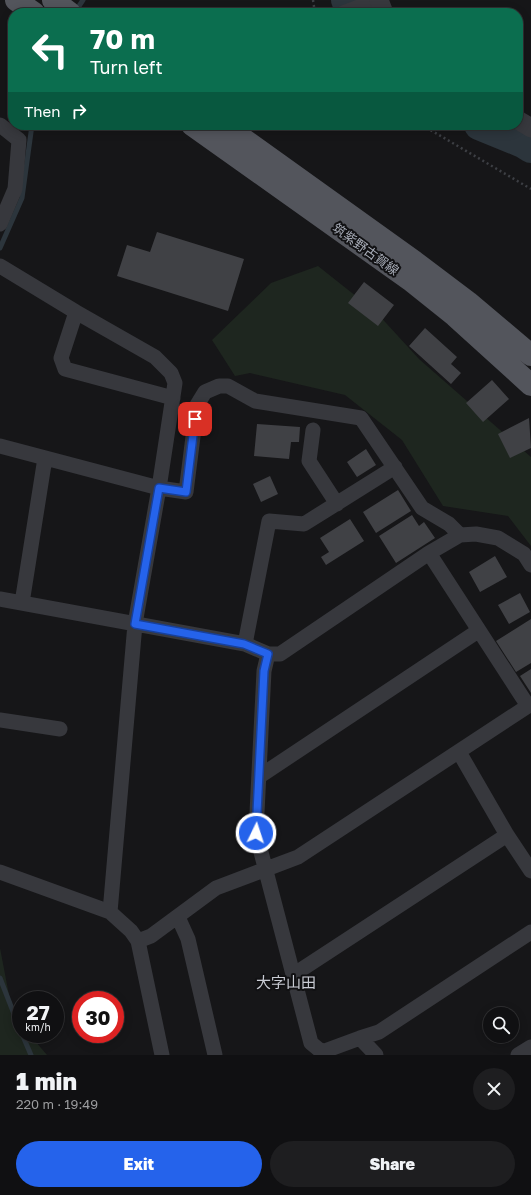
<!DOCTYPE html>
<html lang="en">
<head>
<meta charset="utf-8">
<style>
  :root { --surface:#101012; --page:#1e1e20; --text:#f1f3f6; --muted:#9c9d9f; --line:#303032; --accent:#2563eb }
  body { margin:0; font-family:"Golos Text","Noto Sans JP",sans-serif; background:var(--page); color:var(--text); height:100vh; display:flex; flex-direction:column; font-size:15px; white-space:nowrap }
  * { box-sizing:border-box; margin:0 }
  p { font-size:13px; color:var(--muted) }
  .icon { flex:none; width:22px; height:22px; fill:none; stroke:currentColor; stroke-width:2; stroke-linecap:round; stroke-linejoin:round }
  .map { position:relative; height:1055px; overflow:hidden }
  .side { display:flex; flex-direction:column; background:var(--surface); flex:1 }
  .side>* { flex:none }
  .hud { position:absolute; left:8px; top:8px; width:515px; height:122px; border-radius:16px; box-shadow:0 2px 10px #0003,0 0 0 1px var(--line); background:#0b6e4f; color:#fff; overflow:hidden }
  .buttons { position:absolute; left:483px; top:1007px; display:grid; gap:8px }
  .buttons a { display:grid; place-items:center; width:36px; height:36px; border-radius:50%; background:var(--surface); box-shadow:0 2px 10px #0003,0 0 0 1px var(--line); font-size:20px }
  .speed { position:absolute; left:12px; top:991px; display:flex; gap:8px; font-size:20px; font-weight:700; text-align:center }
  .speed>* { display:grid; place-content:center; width:52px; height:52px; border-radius:50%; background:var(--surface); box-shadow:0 2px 10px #0003,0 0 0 1px var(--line); line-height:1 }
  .speed small { font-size:10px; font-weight:400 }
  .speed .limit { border:6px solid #d22; background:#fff; color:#111 }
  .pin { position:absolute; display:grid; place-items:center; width:34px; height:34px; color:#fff; margin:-17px; border-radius:8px; box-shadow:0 2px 6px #0006 }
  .me { position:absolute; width:44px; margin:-22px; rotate:4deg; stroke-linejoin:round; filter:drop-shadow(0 0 3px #0008) }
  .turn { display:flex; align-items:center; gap:14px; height:84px; padding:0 16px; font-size:18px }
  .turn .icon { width:52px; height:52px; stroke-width:2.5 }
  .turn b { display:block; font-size:28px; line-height:34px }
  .then { display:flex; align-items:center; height:38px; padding:0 16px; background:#0003; gap:8px; font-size:15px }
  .round { display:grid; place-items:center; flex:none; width:42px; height:42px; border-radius:21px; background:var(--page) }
  .overview { display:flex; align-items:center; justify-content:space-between; height:68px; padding:0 16px }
  h1 { font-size:24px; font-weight:800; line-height:30px }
  .primary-button { display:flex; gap:8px; margin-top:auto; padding:8px 16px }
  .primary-button a { flex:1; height:46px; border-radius:24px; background:var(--accent); color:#fff; font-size:16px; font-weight:800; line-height:46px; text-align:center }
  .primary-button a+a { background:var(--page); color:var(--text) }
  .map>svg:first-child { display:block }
  .green { fill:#1e261f }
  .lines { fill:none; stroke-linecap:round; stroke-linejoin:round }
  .stream { stroke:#2c353c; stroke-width:5 }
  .river { stroke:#2c353c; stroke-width:30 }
  .building { fill:#404145 }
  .path { stroke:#3d3f44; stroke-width:2.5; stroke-dasharray:2 3; stroke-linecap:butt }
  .minor { stroke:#37383d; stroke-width:15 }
  .tertiary { stroke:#37383d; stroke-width:19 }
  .primary { stroke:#53555c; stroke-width:22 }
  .route-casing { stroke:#184099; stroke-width:10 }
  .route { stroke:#2563eb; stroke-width:7 }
  .labels { text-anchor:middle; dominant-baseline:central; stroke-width:4; stroke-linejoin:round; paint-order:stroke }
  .street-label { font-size:13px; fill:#a8adb8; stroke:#111113 }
  .quarter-label { font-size:15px; fill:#c9ccd4; stroke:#111113 }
</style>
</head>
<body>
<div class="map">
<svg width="531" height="1055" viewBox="0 0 531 1055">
  <rect width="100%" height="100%" fill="#161618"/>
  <!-- green -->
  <path class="green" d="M318 266 376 312 419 359 531 457V546L508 516 443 506 402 440 345 395 250 373 235 376 212 340 271 283Z
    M0 948 13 1016 21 1025V1034H29L47 1055H0Z"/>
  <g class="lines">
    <!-- stream -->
    <path class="stream" d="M75 12 83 0
      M0 248 22 198 32 125
      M0 978 21 1032
      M22 1034 31 1055"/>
    <!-- river -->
    <path class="river" d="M346 0 352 13
      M479 125 523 143 531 148"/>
  </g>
  <!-- building -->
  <path class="building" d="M157 232 244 259 228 311 117 276 127 245 150 252Z
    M364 282 394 305 378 326 348 303Z
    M425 328 457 357 451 364 461 373 451 384 409 346Z
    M492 380 509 399 483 422 466 403Z
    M529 418 531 448 510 458 498 434Z
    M257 424 300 427 299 442H291L289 459 254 456Z
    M366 449 376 465 357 477 347 462Z
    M270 476 278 494 261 502 253 484Z
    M398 490 411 511 376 533 363 512Z
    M412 515 419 526 424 522 435 538 396 563 379 536Z
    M350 519 364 541 326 565 321 557 329 552 320 538Z
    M495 556 507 577 480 592 469 572Z
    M520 593 530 612 509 624 498 605Z
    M531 619V663L516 672 496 641Z
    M531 669V693L520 676Z"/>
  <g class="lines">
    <!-- path -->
    <path class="path" d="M313 0 315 13
      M422 125 531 189"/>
    <!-- minor -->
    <path class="minor" d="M343 13 377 0
      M0 125 19 140 15 189 0 224
      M0 266 76 312 155 357 171 373 175 383 159 488 135 624 110 912
      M76 312 61 358 65 369 173 398
      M313 430 309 461 337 504
      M0 446 159 488 186 492 197 405 205 392 219 386H228L255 401 361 418 422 508 449 524 460 535
      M0 599 245 644 268 654H280L429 553 460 535 476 534 498 538 524 554 531 565
      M22 603 45 458
      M245 644 269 521 304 524 395 467
      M268 654 264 671 256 833 311 1043 322 1052 360 1038 376 1055
      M0 720 60 729
      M459 752 507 835 531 871
      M260 776 478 631
      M0 872 110 912 131 931 138 941
      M178 917 188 939 215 1055
      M293 975 507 835
      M360 1038 379 1032 531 932
      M162 1055 138 941 151 936 216 888 298 857 528 706 429 553
      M518 1055 531 1047"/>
    <!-- tertiary -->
    <path class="tertiary" d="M379 0 384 13
      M518 120 531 128"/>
    <!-- primary -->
    <path class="primary" d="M16 0 34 13
      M53 0 70 13
      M192 125 410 280 455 316 531 385
      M224 125 415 262 468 302 531 355"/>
  </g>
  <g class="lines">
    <!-- route casing -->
    <g class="route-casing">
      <path id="route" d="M195 419 186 492 159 488 135 624 244 644 268 654 264 671 256 833"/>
    </g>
    <!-- route -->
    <use href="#route" class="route"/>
  </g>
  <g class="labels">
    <!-- street labels -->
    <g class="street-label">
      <text transform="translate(366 249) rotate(36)">筑紫野古賀線</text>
    </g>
    <!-- quarter labels -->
    <g class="quarter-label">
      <text x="286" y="982">大字山田</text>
    </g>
  </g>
</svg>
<div class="buttons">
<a><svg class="icon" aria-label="search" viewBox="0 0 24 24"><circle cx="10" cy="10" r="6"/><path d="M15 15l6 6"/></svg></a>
</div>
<div class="speed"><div>27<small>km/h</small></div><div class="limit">30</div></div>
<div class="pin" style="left:195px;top:419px;background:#d93025"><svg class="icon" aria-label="arrive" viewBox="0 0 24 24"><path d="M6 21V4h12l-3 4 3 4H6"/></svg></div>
<svg class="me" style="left:256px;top:833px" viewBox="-20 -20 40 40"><circle r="17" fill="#2563eb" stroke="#fff" stroke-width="3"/><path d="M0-11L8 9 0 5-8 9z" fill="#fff"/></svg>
<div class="hud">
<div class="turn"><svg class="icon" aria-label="left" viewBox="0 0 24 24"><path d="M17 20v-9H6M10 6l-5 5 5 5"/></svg><div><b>70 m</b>Turn left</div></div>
<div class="then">Then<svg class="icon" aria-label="right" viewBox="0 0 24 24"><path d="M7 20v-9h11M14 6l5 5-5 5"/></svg></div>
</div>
</div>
<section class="side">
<div class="overview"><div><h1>1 min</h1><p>220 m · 19:49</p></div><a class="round"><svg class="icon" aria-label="close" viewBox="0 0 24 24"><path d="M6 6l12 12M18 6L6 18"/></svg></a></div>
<div class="primary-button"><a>Exit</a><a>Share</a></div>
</section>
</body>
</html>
